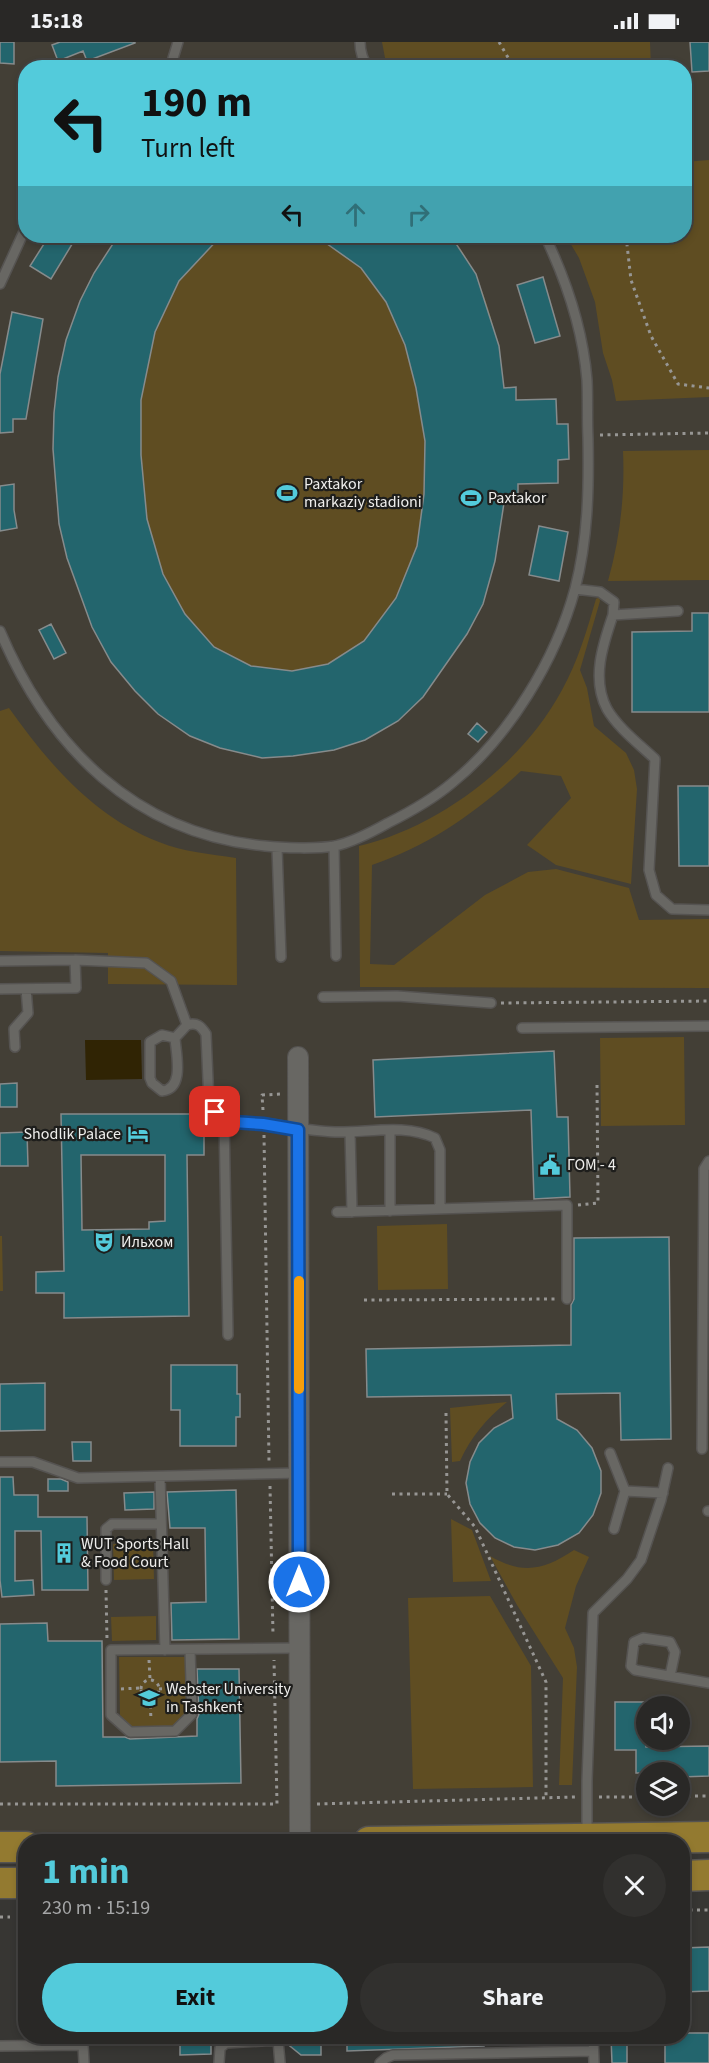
<!DOCTYPE html>
<html lang="en">
<head>
<meta charset="utf-8">
<style>
  :root { --surface:#292826; --page:#31302e; --text:#f1f3f6; --muted:#a5a6a7; --line:#454443; --accent:#53cbdb }
  body { margin:0; font-family:"Source Sans 3",sans-serif; background:var(--page); color:var(--text); height:100vh; display:flex; flex-direction:column; font-size:22px; white-space:nowrap }
  * { box-sizing:border-box; margin:0 }
  p { font-size:20px; color:var(--muted) }
  .icon { flex:none; width:33px; height:33px; fill:none; stroke:currentColor; stroke-width:2; stroke-linecap:round; stroke-linejoin:round }
  .map { position:relative; flex:1; overflow:hidden }
  .details { position:absolute; left:18px; top:1792px; width:672px; height:210px; display:flex; flex-direction:column; background:var(--surface); border-radius:24px; box-shadow:0 3px 9px #0003,0 0 0 2px var(--line) }
  .details>* { flex:none }
  .top-card { position:absolute; left:18px; top:18px; width:674px; height:183px; border-radius:24px; box-shadow:0 3px 9px #0003,0 0 0 2px var(--line); background:#53cbdb; color:#111; overflow:hidden }
  .tools { position:absolute; left:636px; top:1654px; display:grid; gap:12px }
  .tools a { display:grid; place-items:center; width:54px; height:54px; border-radius:50%; background:var(--surface); box-shadow:0 3px 9px #0003,0 0 0 2px var(--line); font-size:30px }
  .pin { position:absolute; display:grid; place-items:center; width:51px; height:51px; color:#fff; margin:-26px; border-radius:12px; box-shadow:0 3px 9px #0006 }
  .me { position:absolute; width:66px; margin:-33px; rotate:0deg; stroke-linejoin:round; filter:drop-shadow(0 0 4px #0008) }
  .turn { display:flex; align-items:center; gap:21px; height:126px; padding:0 24px; font-size:27px }
  .turn .icon { width:78px; height:78px; stroke-width:2.5 }
  .turn b { display:block; font-size:42px; line-height:51px }
  .lanes { display:flex; align-items:center; height:57px; padding:0 24px; background:#0003; justify-content:center; gap:30px; direction:ltr }
  .lanes .off { opacity:.35 }
  .round { display:grid; place-items:center; flex:none; width:63px; height:63px; border-radius:32px; background:var(--page) }
  .headline { display:flex; align-items:center; justify-content:space-between; height:102px; padding:0 24px }
  h1 { font-size:36px; font-weight:700; line-height:45px; color:var(--accent) }
  .button { display:flex; gap:12px; margin-top:auto; padding:12px 24px }
  .button a { flex:1; height:69px; border-radius:36px; background:var(--accent); color:#111; font-size:24px; font-weight:700; line-height:69px; text-align:center }
  .button a+a { background:var(--page); color:var(--text) }
  .status { display:flex; justify-content:space-between; align-items:center; height:42px; padding:0 30px; background:var(--surface); direction:ltr }
  .status svg { height:16px; fill:currentColor }
  .map>svg:first-child { display:block }
  .built { fill:#433f36; fill-rule:evenodd }
  .green { fill:#5f4d22 }
  .water { fill:#302404 }
  .building { fill:#23656d; stroke:#868b8c; stroke-width:1.5; fill-rule:evenodd }
  .lines { fill:none; stroke-linecap:round; stroke-linejoin:round }
  .lane-casing { stroke:#555351; stroke-width:12 }
  .street-casing { stroke:#555351; stroke-width:22 }
  .primary-casing { stroke:#555351; stroke-width:33 }
  .path { stroke:#979694; stroke-width:3; stroke-dasharray:3 4.5; stroke-linecap:butt }
  .lane { stroke:#686763; stroke-width:9 }
  .street { stroke:#686763; stroke-width:20 }
  .primary { stroke:#937a30; stroke-width:30 }
  .route-casing { stroke:#114b97; stroke-width:15 }
  .route { stroke:#1a73e8; stroke-width:10 }
  .slow { stroke:#f59e0b; stroke-width:10 }
  .labels { text-anchor:middle; dominant-baseline:central; stroke-width:4.5; stroke-linejoin:round; paint-order:stroke }
  .poi-label { font-size:16px; fill:#efeeec; stroke:#1e1e1c; text-anchor:start }
</style>
</head>
<body>
<div class="status"><b>15:18</b><svg viewBox="0 0 49 12"><path d="M0 12V9h3v3zM5 12V6h3v6zM10 12V3h3v9zM15 12V0h3v12zM26 1h20v11H26zM47 4h2v5h-2z"/></svg></div>
<div class="map">
<svg width="709" height="2021" viewBox="0 0 709 2021">
  <rect width="100%" height="100%" fill="#373633"/>
  <!-- built -->
  <path class="built" d="M0 0H709V1795L369 1800H26L0 1805ZM26 26H684V194H26ZM646 1665H680V1698H646ZM646 1731H680V1764H646Z"/>
  <!-- green -->
  <path class="green" d="M382 0H650L651 25H394L386 21Z
    M709 118V355L616 359 612 338 603 311 595 260 579 216 566 194H684V120Z
    M118 194H451C485 236 498 293 504 346L516 345 518 460 504 461 467 592 423 655 334 708 293 714 262 716 220 706 190 694 158 672 135 649 111 620 92 585 67 516 59 482 55 442 53 407 54 371 94 231Z
    M709 408V538L608 539C620 496 625 454 623 409Z
    M599 555 600 559 580 628 587 646 594 684 626 711 634 728 637 747 631 842 556 823 527 803 571 756 561 734 521 729C478 769 429 804 372 823L370 922 394 923 485 853 528 830 556 827 629 846 639 878 709 877V946L360 945 359 804C440 785 523 721 562 648 578 619 587 588 596 557Z
    M9 666C48 721 94 775 159 800 184 810 210 812 236 816L237 943 108 942V911L0 909V669Z
    M684 995 685 1083 601 1084 600 996Z
    M447 1182 448 1247 378 1248 377 1184Z
    M0 1194H2L3 1249H0Z
    M507 1360C486 1377 471 1395 460 1419L452 1420 450 1366Z
    M451 1477 472 1488 491 1539 453 1540Z
    M113 1502H153L154 1537 114 1538Z
    M574 1508 589 1515 576 1544 565 1586 574 1606 577 1625 572 1743H559L563 1636 517 1563 490 1514C523 1533 544 1528 574 1508Z
    M490 1554 531 1624 533 1745 413 1747 408 1556Z
    M156 1574V1598L112 1599 111 1575Z
    M119 1615H185L186 1671 173 1684H130L120 1673Z"/>
  <!-- water -->
  <path class="water" d="M85 998H141L142 1037 86 1038Z"/>
  <!-- building -->
  <path class="building" d="M0 0H14V22L0 21Z
    M60 0H135V1L87 19 83 9 58 19 52 3Z
    M690 0H709V29L692 30Z
    M49 194H77L51 237 30 224Z
    M118 194H221L179 239 155 290 141 358V413L147 477 163 532 185 572 214 605 251 624 292 629 328 622 364 599 396 556 417 504 424 452 425 399 416 346 405 303 386 260 361 226 316 194H451L476 232 499 304 504 346 516 345V358L556 357 557 382H568L569 417 558 418V441L518 442V460L504 461 495 519 483 562 467 592 423 655 398 679 365 698 334 708 293 714 262 716 220 706 190 694 158 672 135 649 111 620 92 585 67 516 59 482 53 407 54 371 58 335 66 298 80 259 94 231Z
    M543 235 560 294 535 301 517 243Z
    M12 270 43 277 26 377H13V390L0 391V332Z
    M14 442V468L17 486 0 489V444Z
    M539 484 568 490 559 539 529 533Z
    M692 571H709V670H632V590L692 589Z
    M51 582 66 611 54 617 39 588Z
    M477 681 487 690 478 700 468 692Z
    M678 744H709V824H679Z
    M554 1009 557 1075H568L570 1155 534 1157 531 1068 375 1075 373 1018Z
    M17 1041V1065H0V1042Z
    M61 1072H204V1113H187L189 1274 64 1276V1251H36V1230L64 1229ZM81 1113H165V1179L149 1180V1187L82 1188Z
    M27 1090 28 1124H0V1091Z
    M669 1195 671 1397 621 1398 620 1351 556 1352 557 1377 577 1388 592 1406 601 1429V1451L593 1473 579 1491 558 1503 535 1508 514 1505 495 1496 480 1481 470 1462 466 1441 470 1420 479 1401 494 1386 513 1376 511 1353 367 1355 366 1307 571 1303V1263L574 1257V1196Z
    M171 1323H237V1352H240V1375H236V1404H180V1368H171Z
    M45 1341V1388L0 1389V1342Z
    M72 1400H91V1419H73Z
    M0 1435H13L14 1453H38V1475H87L88 1548H42L41 1489H15V1539L33 1538 34 1553 2 1555 0 1538Z
    M48 1437H61L68 1440V1449H48Z
    M236 1448 239 1597 172 1598 171 1561 206 1560 205 1486H170L167 1450Z
    M154 1450V1467L125 1468 124 1451Z
    M47 1581 48 1599H102L103 1695H125L130 1697 197 1694V1677L199 1672 197 1627H239L241 1741 56 1744V1719L0 1720V1582Z
    M615 1660H646V1705L709 1704V1734L680 1735V1731H636V1708H615Z
    M709 1905V1949L682 1950V1906Z
    M682 1991H709V2021H665V1995H682Z
    M180 1995H211V2012L180 2013Z
    M284 1995H318L321 1997V2013H301L285 2000Z
    M347 1995H484V2004L347 2009Z
    M611 1995H627V2021H612Z"/>
  <g class="lines">
    <!-- lane casing -->
    <g class="lane-casing">
      <path id="lane" d="M360 0C360 9 363 20 369 26
        M170 26 178 0
        M0 242 26 185
        M575 547 600 550 614 560 613 573
        M678 569 613 573C603 602 591 637 607 667 618 686 639 702 655 717L649 828 656 853 672 867 709 868
        M0 589C49 705 135 792 265 804 283 806 317 807 335 804 353 800 372 790 388 781 410 770 433 757 452 741 509 695 556 617 575 547 588 497 589 447 588 396 587 377 588 357 587 338 583 289 566 238 545 194
        M334 804 336 914
        M277 806 281 915
        M0 919 75 918 146 921 171 939 187 983
        M0 947 76 946 75 918
        M323 955 397 954 491 961
        M522 986 709 984
        M175 996 162 993 150 1000V1036L152 1041 162 1049C185 1047 176 1012 175 996L187 983C197 980 201 984 206 992L209 1061C223 1081 240 1079 262 1081 286 1084 310 1089 335 1090 367 1091 405 1081 435 1096L440 1108V1167
        M15 1005 14 987 28 971 26 947
        M224 1076 228 1293
        M390 1088V1169
        M350 1090 352 1170
        M337 1170 567 1163V1257
        M702 1407 704 1127 709 1119
        M610 1411 625 1449
        M0 1420H33L78 1436 299 1431
        M160 1435 165 1608
        M708 1469H709
        M614 1487 625 1449 663 1451
        M106 1538V1487L112 1482H161
        M190 1608 192 1672 175 1689 130 1690 111 1673V1608L300 1606
        M670 1634 675 1610 670 1600 643 1596 634 1600 631 1624 635 1628 709 1641
        M587 1792V1739L593 1571 627 1537 641 1518 661 1458 668 1426
        M23 1846V1943
        M593 1995 594 2021
        M0 2004 83 2003 84 2021
        M219 2021 220 2006 226 2001 278 1998 280 2021
        M380 2021 386 2016 393 2013 593 2009"/>
    </g>
    <!-- street casing -->
    <g class="street-casing">
      <path id="street" d="M298 1015 300 1800"/>
    </g>
    <!-- primary casing -->
    <g class="primary-casing">
      <path id="primary" d="M369 1800 709 1795
        M0 1805H26
        M682 1834 709 1833
        M0 1841H26"/>
    </g>
    <!-- path -->
    <path class="path" d="M499 0 514 26
      M626 194 631 238 651 294 678 342 709 346
      M600 393 709 391
      M501 961 709 959
      M263 1068 262 1053 282 1052
      M264 1093 269 1419
      M578 1163 598 1161 597 1042
      M364 1258 555 1257
      M446 1371 447 1452 475 1485 546 1640V1756
      M270 1444 273 1593
      M392 1452H447
      M106 1548 107 1598
      M149 1618 150 1637
      M141 1647a9 9 0 1 1 18 0a9 9 0 1 1-18 0Z
      M121 1647 140 1646
      M159 1647 178 1646
      M150 1656 151 1678
      M680 1754H709
      M599 1755H646
      M0 1762H277L274 1618
      M317 1762 575 1755
      M682 1868H709
      M0 1875H10"/>
    <!-- lane -->
    <use href="#lane" class="lane"/>
    <!-- street -->
    <use href="#street" class="street"/>
    <!-- primary -->
    <use href="#primary" class="primary"/>
  </g>
  <g class="lines">
    <!-- route casing -->
    <g class="route-casing">
      <path id="route" d="M215 1070 233 1080 263 1082 298 1088 299 1540"/>
    </g>
    <!-- route -->
    <use href="#route" class="route"/>
    <!-- slow -->
    <path class="slow" d="M299 1239V1347"/>
  </g>
  <!-- icons -->
  <defs>
    <g id="stadium-bare" transform="scale(1.62)"><path d="M0-5a6.5 5 0 1 0 0 10a6.5 5 0 1 0 0-10ZM-3.5-1.8h7v3.6h-7Z" fill="#53cbdb" stroke="#1e1e1c" stroke-width="2.5" paint-order="stroke"/></g>
    <g id="hotel-bare" transform="scale(1.62)"><path d="M-6-4.5h1.5V1H6V5H4.5V3h-9V5H-6ZM-4 0a1.8 1.8 0 1 1 3.6 0ZM.5 0V-2.5h3Q6-2.5 6 0Z" fill="#53cbdb" stroke="#1e1e1c" stroke-width="2.5" paint-order="stroke"/></g>
    <g id="civic-bare" transform="scale(1.62)"><path d="M-.6-6.5H3V-4.5H.6V-3L4-1V1h2V6H-6V1h2V-1L-.6-3ZM-1.2 2.5V6h2.4V2.5Z" fill="#53cbdb" stroke="#1e1e1c" stroke-width="2.5" paint-order="stroke"/></g>
    <g id="theatre-bare" transform="scale(1.62)"><path d="M-5-5.5Q0-4 5-5.5V0Q5 5 0 6Q-5 5-5 0ZM-3.3-2.5H-1v1.5H-3.3ZM1-2.5H3.3v1.5H1ZM-2.8 1Q0 5.5 2.8 1Z" fill="#53cbdb" stroke="#1e1e1c" stroke-width="2.5" paint-order="stroke"/></g>
    <g id="building-bare" transform="scale(1.62)"><path d="M-4-6H4V6H1V3H-1V6H-4ZM-2.5-4.3h1.7v1.8h-1.7ZM.8-4.3h1.7v1.8H.8ZM-2.5-1h1.7V.8h-1.7ZM.8-1h1.7V.8H.8Z" fill="#53cbdb" stroke="#1e1e1c" stroke-width="2.5" paint-order="stroke"/></g>
    <g id="university-bare" transform="scale(1.62)"><path d="M0-5L7-2L0 1L-7-2ZM-4 1L0 2.5L4 1V4Q0 6-4 4Z" fill="#53cbdb" stroke="#1e1e1c" stroke-width="2.5" paint-order="stroke"/></g>
  </defs>
  <g fill-rule="evenodd">
    <use href="#stadium-bare" x="287" y="451"/>
    <use href="#stadium-bare" x="471" y="456"/>
    <use href="#hotel-bare" x="138" y="1092"/>
    <use href="#civic-bare" x="550" y="1123"/>
    <use href="#theatre-bare" x="104" y="1200"/>
    <use href="#building-bare" x="64" y="1511"/>
    <use href="#university-bare" x="149" y="1656"/>
  </g>
  <g class="labels">
    <!-- poi labels -->
    <g class="poi-label">
      <text x="304" y="442">Paxtakor<tspan x="304" dy="18">markaziy stadioni</tspan></text>
      <text x="488" y="456">Paxtakor</text>
      <text x="121" y="1092" text-anchor="end">Shodlik Palace</text>
      <text x="567" y="1123">ГОМ - 4</text>
      <text x="121" y="1200">Ильхом</text>
      <text x="81" y="1502">WUT Sports Hall<tspan x="81" dy="18">&amp; Food Court</tspan></text>
      <text x="166" y="1647">Webster University<tspan x="166" dy="18">in Tashkent</tspan></text>
    </g>
  </g>
</svg>
<div class="tools">
<a><svg class="icon" aria-label="sound" viewBox="0 0 24 24"><path d="M4 9h4l5-4v14l-5-4H4zM17 9q2 3 0 6"/></svg></a>
<a><svg class="icon" aria-label="layers" viewBox="0 0 24 24"><path d="M12 4l9 5-9 5-9-5zM3 14l9 5 9-5"/></svg></a>
</div>
<div class="pin" style="left:215px;top:1070px;background:#d93025"><svg class="icon" aria-label="arrive" viewBox="0 0 24 24"><path d="M6 21V4h12l-3 4 3 4H6"/></svg></div>
<svg class="me" style="left:299px;top:1540px" viewBox="-20 -20 40 40"><circle r="17" fill="#1a73e8" stroke="#fff" stroke-width="3"/><path d="M0-11L8 9 0 5-8 9z" fill="#fff"/></svg>
<div class="top-card">
<div class="turn"><svg class="icon" aria-label="left" viewBox="0 0 24 24"><path d="M17 20v-9H6M10 6l-5 5 5 5"/></svg><div><b>190 m</b>Turn left</div></div>
<div class="lanes"><svg class="icon" aria-label="left" viewBox="0 0 24 24"><path d="M17 20v-9H6M10 6l-5 5 5 5"/></svg><svg class="icon off" aria-label="ahead" viewBox="0 0 24 24"><path d="M12 20V5M6 11l6-6 6 6"/></svg><svg class="icon off" aria-label="right" viewBox="0 0 24 24"><path d="M7 20v-9h11M14 6l5 5-5 5"/></svg></div>
</div>
<section class="details">
<div class="headline"><div><h1>1 min</h1><p>230 m · 15:19</p></div><a class="round"><svg class="icon" aria-label="close" viewBox="0 0 24 24"><path d="M6 6l12 12M18 6L6 18"/></svg></a></div>
<div class="button"><a>Exit</a><a>Share</a></div>
</section>
</div>
</body>
</html>
